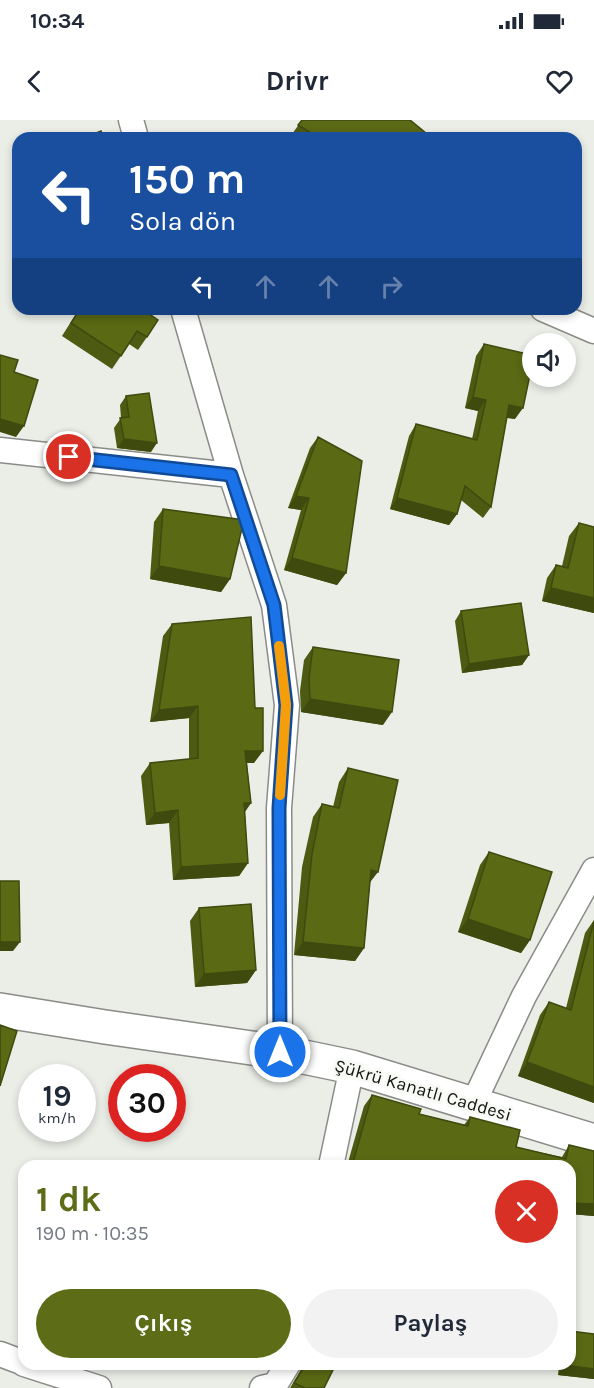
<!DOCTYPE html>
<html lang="tr">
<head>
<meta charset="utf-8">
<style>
  :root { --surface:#fff; --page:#f2f2f3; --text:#1f2937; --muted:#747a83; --accent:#5d6c17 }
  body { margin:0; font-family:Karla,sans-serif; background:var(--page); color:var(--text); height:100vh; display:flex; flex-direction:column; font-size:22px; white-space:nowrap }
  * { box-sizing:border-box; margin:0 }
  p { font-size:20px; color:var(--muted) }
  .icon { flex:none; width:33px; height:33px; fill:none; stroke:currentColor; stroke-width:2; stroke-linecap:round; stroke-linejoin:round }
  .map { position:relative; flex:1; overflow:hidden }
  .sheet { position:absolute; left:18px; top:1040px; width:558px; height:210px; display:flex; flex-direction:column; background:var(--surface); border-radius:18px; box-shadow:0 3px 9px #0003 }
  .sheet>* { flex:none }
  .hud { position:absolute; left:12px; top:12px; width:570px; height:183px; border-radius:18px; box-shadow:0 3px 9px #0003; background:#1a4fa0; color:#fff; overflow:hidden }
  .buttons { position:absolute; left:522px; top:213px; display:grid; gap:12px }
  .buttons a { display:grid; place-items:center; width:54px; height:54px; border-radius:50%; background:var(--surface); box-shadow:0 3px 9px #0003; font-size:30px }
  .speed { position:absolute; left:18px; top:944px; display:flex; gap:12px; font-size:30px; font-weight:700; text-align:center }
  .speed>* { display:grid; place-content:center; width:78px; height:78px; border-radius:50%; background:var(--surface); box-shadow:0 3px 9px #0003; line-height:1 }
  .speed small { font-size:15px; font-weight:400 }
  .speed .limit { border:9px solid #d22; background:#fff; color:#111 }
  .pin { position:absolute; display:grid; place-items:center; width:51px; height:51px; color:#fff; margin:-26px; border:3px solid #fff; border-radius:50%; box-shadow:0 2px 6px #0007 }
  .me { position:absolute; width:66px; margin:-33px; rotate:0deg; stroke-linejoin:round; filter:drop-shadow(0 0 4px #0008) }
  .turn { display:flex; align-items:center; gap:21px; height:126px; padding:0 18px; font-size:27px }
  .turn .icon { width:78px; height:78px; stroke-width:2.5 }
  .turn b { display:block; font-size:42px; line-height:51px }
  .lanes { display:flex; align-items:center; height:57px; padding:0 18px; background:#0003; justify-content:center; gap:30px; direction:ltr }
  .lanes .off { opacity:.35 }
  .round { display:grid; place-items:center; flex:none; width:63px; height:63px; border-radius:32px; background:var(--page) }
  .head { display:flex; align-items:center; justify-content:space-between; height:102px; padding:0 18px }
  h1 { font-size:36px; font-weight:700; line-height:45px; color:var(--accent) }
  .action { display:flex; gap:12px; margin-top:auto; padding:12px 18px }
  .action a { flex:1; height:69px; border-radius:36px; background:var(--accent); color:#fff; font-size:24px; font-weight:700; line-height:69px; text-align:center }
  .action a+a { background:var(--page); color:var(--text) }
  .status { display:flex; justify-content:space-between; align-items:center; height:42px; padding:0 30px; background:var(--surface); direction:ltr }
  .status svg { height:16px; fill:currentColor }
  header { display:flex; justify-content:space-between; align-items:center; height:78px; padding:0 18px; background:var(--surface); font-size:27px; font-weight:700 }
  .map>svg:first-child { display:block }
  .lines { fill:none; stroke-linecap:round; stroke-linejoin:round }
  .street-casing { stroke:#8b8c88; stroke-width:27 }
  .secondary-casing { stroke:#8b8c88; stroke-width:36 }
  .street { stroke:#fff; stroke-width:24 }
  .secondary { stroke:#fff; stroke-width:33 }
  .wall { fill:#4d5a11 }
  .shaded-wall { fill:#3f4a0e }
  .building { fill:#5a6914; stroke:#3f4a0e; stroke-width:1.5 }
  .route-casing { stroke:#114b97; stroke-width:15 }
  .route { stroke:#1a73e8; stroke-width:10 }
  .slow { stroke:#f59e0b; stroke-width:10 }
  .labels { text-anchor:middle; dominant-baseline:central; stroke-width:6; stroke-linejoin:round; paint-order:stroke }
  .street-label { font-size:18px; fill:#151614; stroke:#f8faf5 }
</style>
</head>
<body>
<div class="status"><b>10:34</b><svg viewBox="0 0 49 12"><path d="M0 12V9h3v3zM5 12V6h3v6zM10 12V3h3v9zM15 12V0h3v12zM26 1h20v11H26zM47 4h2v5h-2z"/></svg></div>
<header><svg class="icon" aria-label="back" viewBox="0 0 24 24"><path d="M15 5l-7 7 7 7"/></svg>Drivr<svg class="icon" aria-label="heart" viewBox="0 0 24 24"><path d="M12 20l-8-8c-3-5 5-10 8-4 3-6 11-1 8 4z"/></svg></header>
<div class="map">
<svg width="594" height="1268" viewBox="0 0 594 1268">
  <rect width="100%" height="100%" fill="#ebede7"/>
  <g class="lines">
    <!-- street casing -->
    <g class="street-casing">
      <path id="street" d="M131 0 136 18
        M183 189 231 355 274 485 287 585 279 688 280 932
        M543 189 594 211
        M0 330 231 355
        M473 984 524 876 594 750
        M331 1046 352 947
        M0 1234 24 1243
        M24 1244 99 1268
        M262 1268 275 1265 288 1244"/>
    </g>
    <!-- secondary casing -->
    <g class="secondary-casing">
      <path id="secondary" d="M0 890 105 907 280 932 352 947 594 1021"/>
    </g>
    <!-- street -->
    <use href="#street" class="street"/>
    <!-- secondary -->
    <use href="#secondary" class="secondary"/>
  </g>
  <!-- wall -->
  <path class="wall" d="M302 0 432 18H291L290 17Z
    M79 189H142L147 217 138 230 129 224 112 249 62 216Z
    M484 224 515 299 507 298 491 387 483 398 461 380 457 394 449 405 390 389 409 316 416 304 472 319 478 291 465 288 476 236Z
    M126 276 151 332 117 328 114 308 121 298 120 285Z
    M318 317 346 453 337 465 284 450 301 390 288 388 310 328Z
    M163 389 230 459 221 472 150 459 154 402Z
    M579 403 594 493 542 481 547 458 556 445 562 446 569 416Z
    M461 491 529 535 522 545 462 553 455 501Z
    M172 504 254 643H247L251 683 245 692 248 743 239 756 173 760 169 703 146 705 141 656 150 643 189 639V598L150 602 163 516Z
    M313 527 383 605 301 592 300 571 304 540Z
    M348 648 370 763 364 828 355 841 294 835 302 747 313 697 322 684 333 687 339 662Z
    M489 732 530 820 521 833 458 812 480 745Z
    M199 788 256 850 247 863 195 867 190 801Z
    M594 800V983L518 956 540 895 549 882 566 888 585 813Z
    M372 975 419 994 464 1005 470 997 516 1027 562 1037 569 1025 594 1031V1096L570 1094V1046H347L364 986Z
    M594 1214V1259L558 1255 559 1244H570Z
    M302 1244H336L324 1268H290L300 1251Z"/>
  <!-- shaded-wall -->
  <path class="shaded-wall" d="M473 277 486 280 478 291 465 288Z
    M509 285 523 288 515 299 501 296Z
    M0 299 24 306 16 317 0 312Z
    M124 319 157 323 151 332 117 328Z
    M296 376 309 378 301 390 288 388Z
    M397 378 457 394 449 405 390 389Z
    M292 438 346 453 337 465 284 450Z
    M159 446 230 459 221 472 150 459Z
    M551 468 594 478V493L542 481Z
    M529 535 522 545 462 553 469 544Z
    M310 579 392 592 383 605 301 592Z
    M198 586 189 598 150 602 159 590Z
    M245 631H263L254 643H237Z
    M244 683H251L242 695Z
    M178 690 169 703 146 705 155 693Z
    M248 743 239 756 173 760 181 747Z
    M371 750 378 752 368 765Z
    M468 799 530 820 521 833 458 812Z
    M0 822H20L13 831H0Z
    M303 822 364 828 355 841 294 835Z
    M256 850 247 863 195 867 204 854Z
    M527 942 594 967V983L518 956Z
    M570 1083 594 1084V1096L570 1094Z
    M564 1245 594 1249V1259L558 1255Z"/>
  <!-- building -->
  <path class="building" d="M302 0H410L432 18H319L298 5Z
    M101 11 104 18H84Z
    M80 189H142L158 200 147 217 137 211 121 236 71 203Z
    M484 224 532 235V245L523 288 509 285 491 387 465 366 457 394 397 378 416 304 477 320 486 280 473 277Z
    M0 235 18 240 14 252 38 260 24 306 0 299Z
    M149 273 157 323 124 319 120 298 129 297 126 276Z
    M318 317 362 341 346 453 292 438 309 378 296 376Z
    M163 389 244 400 230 459 159 446Z
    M579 403 594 407V478L551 468 556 445 568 448Z
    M521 483 529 535 469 544 461 491Z
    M251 497 255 588H263V631H245L251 683H244L248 743 181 747 178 690 155 693 150 643 198 638V586L159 590 172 504Z
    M313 527 399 540 392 592 310 579 309 558Z
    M348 648 398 660 378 752 371 750 364 828 303 822 312 734 322 684 339 688Z
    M489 732 552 752 530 820 468 799Z
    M0 761H19L20 822H0Z
    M251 784 256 850 204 854 199 788Z
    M594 801V967L527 942 549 882 571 890Z
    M0 905 17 911 0 966Z
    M372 975 421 989 419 994 468 1006 470 997 520 1010 516 1027 566 1039 569 1025 594 1031V1084L570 1083V1046H352Z
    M570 1211 594 1214V1249L564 1245 565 1244H570Z
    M306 1244H336L324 1268H305L294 1263Z"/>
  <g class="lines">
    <!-- route casing -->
    <g class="route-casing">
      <path id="route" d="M69 337 231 355 274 485 286 585 279 688 280 932"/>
    </g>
    <!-- route -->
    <use href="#route" class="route"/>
    <!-- slow -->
    <path class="slow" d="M279 526 286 585 280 675"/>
  </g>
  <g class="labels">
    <!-- street labels -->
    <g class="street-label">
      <text transform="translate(423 970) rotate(16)">Şükrü Kanatlı Caddesi</text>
    </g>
  </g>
</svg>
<div class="buttons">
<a><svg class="icon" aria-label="sound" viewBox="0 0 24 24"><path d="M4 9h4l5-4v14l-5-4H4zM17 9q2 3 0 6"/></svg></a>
</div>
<div class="speed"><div>19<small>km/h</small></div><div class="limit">30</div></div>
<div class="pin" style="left:69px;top:337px;background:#d93025"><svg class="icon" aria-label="arrive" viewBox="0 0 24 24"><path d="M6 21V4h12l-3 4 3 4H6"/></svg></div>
<svg class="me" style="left:280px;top:932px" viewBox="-20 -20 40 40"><circle r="17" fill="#1a73e8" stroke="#fff" stroke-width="3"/><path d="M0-11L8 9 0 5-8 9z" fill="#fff"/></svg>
<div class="hud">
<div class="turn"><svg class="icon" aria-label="left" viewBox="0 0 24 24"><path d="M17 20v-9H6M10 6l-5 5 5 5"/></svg><div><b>150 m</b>Sola dön</div></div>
<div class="lanes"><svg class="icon" aria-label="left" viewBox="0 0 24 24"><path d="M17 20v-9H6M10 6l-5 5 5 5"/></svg><svg class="icon off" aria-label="ahead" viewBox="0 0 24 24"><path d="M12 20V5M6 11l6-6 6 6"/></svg><svg class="icon off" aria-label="ahead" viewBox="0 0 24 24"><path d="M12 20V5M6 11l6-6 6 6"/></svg><svg class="icon off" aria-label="right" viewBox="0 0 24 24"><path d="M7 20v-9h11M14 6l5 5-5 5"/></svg></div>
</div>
<section class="sheet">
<div class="head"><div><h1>1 dk</h1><p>190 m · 10:35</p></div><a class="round" style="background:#d93025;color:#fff"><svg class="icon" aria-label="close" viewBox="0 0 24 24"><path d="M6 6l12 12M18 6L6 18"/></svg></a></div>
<div class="action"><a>Çıkış</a><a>Paylaş</a></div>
</section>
</div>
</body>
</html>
